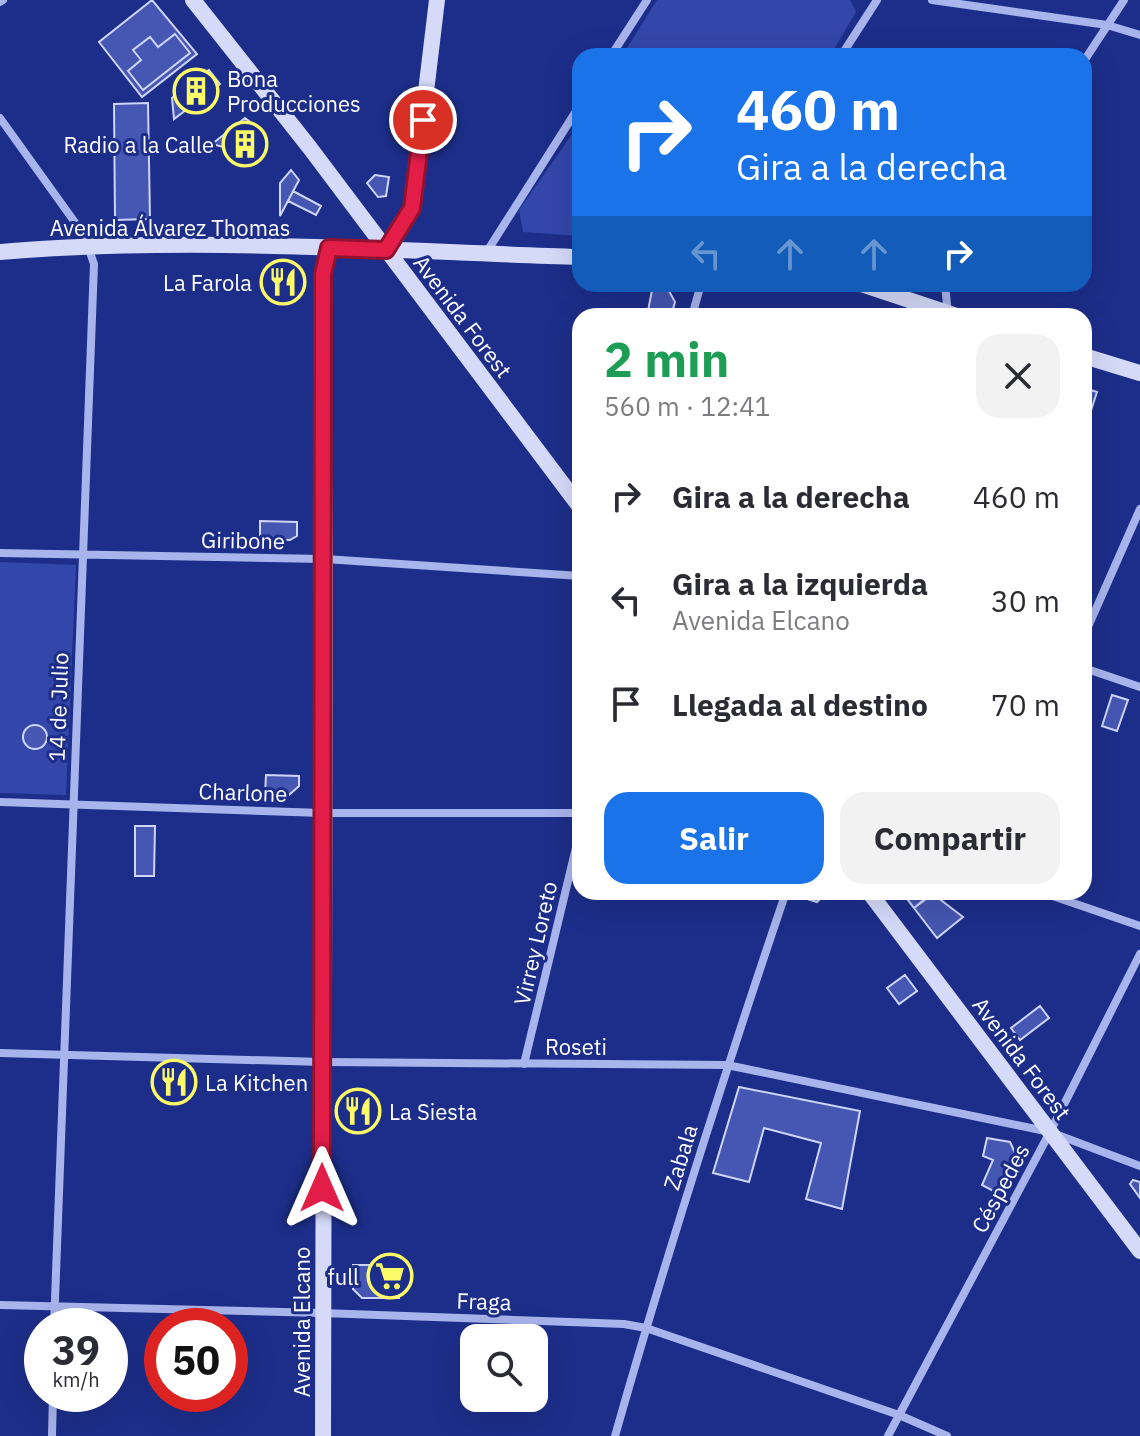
<!DOCTYPE html>
<html lang="es">
<head>
<meta charset="utf-8">
<style>
  :root { --surface:#fff; --page:#f2f2f3; --text:#2b2b33; --muted:#7c7c81; --accent:#1a73e8 }
  body { margin:0; font-family:"IBM Plex Sans",sans-serif; background:var(--page); color:var(--text); height:100vh; display:flex; flex-direction:column; font-size:30px; white-space:nowrap }
  * { box-sizing:border-box; margin:0 }
  p { font-size:26px; color:var(--muted) }
  .icon { flex:none; width:44px; height:44px; fill:none; stroke:currentColor; stroke-width:2; stroke-linecap:round; stroke-linejoin:round }
  .map { position:relative; flex:1; overflow:hidden }
  .panel { position:absolute; left:572px; top:308px; width:520px; height:592px; display:flex; flex-direction:column; background:var(--surface); border-radius:24px; box-shadow:0 8px 32px #0002 }
  .panel>* { flex:none }
  .top-card { position:absolute; left:572px; top:48px; width:520px; height:244px; border-radius:24px; box-shadow:0 8px 32px #0002; background:#1a73e8; color:#fff; overflow:hidden }
  .tools { position:absolute; left:460px; top:1324px; display:grid; gap:16px }
  .tools a { display:grid; place-items:center; width:88px; height:88px; border-radius:16px; background:var(--surface); box-shadow:0 8px 32px #0002; font-size:40px }
  .speed { position:absolute; left:24px; top:1308px; display:flex; gap:16px; font-size:40px; font-weight:700; text-align:center }
  .speed>* { display:grid; place-content:center; width:104px; height:104px; border-radius:50%; background:var(--surface); box-shadow:0 8px 32px #0002; line-height:1 }
  .speed small { font-size:20px; font-weight:400 }
  .speed .limit { border:12px solid #d22; background:#fff; color:#111 }
  .pin { position:absolute; display:grid; place-items:center; width:68px; height:68px; color:#fff; margin:-34px; border:4px solid #fff; border-radius:50%; box-shadow:0 2px 8px #0007 }
  .me { position:absolute; width:88px; margin:-44px; rotate:0deg; stroke-linejoin:round; filter:drop-shadow(0 0 6px #0008) }
  .turn { display:flex; align-items:center; gap:28px; height:168px; padding:0 32px; font-size:36px }
  .turn .icon { width:104px; height:104px; stroke-width:2.5 }
  .turn b { display:block; font-size:56px; line-height:68px }
  .lanes { display:flex; align-items:center; height:76px; padding:0 32px; background:#0003; justify-content:center; gap:40px; direction:ltr }
  .lanes .off { opacity:.35 }
  .round { display:grid; place-items:center; flex:none; width:84px; height:84px; border-radius:24px; background:var(--page) }
  .headline { display:flex; align-items:center; justify-content:space-between; height:136px; padding:0 32px }
  h1 { font-size:48px; font-weight:700; line-height:60px; color:#1e9e55 }
  .action { display:flex; gap:16px; margin-top:auto; padding:16px 32px }
  .action a { flex:1; height:92px; border-radius:24px; background:var(--accent); color:#fff; font-size:32px; font-weight:700; line-height:92px; text-align:center }
  .action a+a { background:var(--page); color:var(--text) }
  ul { padding:0; list-style:none }
  li { display:flex; align-items:center; gap:24px; height:104px; padding:0 32px }
  li div { flex:1 }
  li b { display:block; font-size:30px }
  li em { font-style:normal }
  .map>svg:first-child { display:block }
  .green { fill:#3347aa }
  .building { fill:#4557b2; stroke:#ced5f9; stroke-width:2 }
  .lines { fill:none; stroke-linecap:round; stroke-linejoin:round }
  .minor { stroke:#a8b4ec; stroke-width:8 }
  .secondary { stroke:#d5daf9; stroke-width:16 }
  .route-casing { stroke:#92132f; stroke-width:20 }
  .route { stroke:#e11d48; stroke-width:14 }
  .labels { text-anchor:middle; dominant-baseline:central; stroke-width:6; stroke-linejoin:round; paint-order:stroke }
  .poi-label { font-size:22px; fill:#fff; stroke:#1d2e8a; text-anchor:start }
  .street-label { font-size:22px; fill:#fff; stroke:#1d2e8a }
</style>
</head>
<body>
<div class="map">
<svg width="1140" height="1436" viewBox="0 0 1140 1436">
  <rect width="100%" height="100%" fill="#1d2e8a"/>
  <!-- green -->
  <path class="green" d="M657 0H850L856 12 830 56H622Z
    M580 123V236L523 232 519 210Z
    M0 562 76 565 66 795 0 793Z"/>
  <!-- building -->
  <path class="building" d="M152 0 197 54 142 97 99 42Z
    M175 34 190 53 143 90 128 71 141 60 133 50 150 37 158 47Z
    M209 70 220 84 174 119 172 98Z
    M148 103 150 219 115 220 114 104Z
    M245 118 253 124 223 147 212 144Z
    M253 124 267 142 243 160 223 147Z
    M291 170 299 180 280 216V183Z
    M375 175 389 177 386 196 378 197 367 183Z
    M293 191 321 206 316 215 288 201Z
    M652 290 669 291 675 302 671 316H647Z
    M1084 388 1097 392 1084 432Z
    M260 521 297 522V536L290 540 260 539Z
    M1112 695 1128 700 1117 731 1102 726Z
    M23 737a12 12 0 1 1 24 0a12 12 0 1 1-24 0Z
    M266 775 299 776V786L289 795 265 794Z
    M135 826H155L154 876H135Z
    M802 892H827L817 902 801 897Z
    M902 892H933L914 908Z
    M933 894 963 917 937 938 914 908Z
    M905 975 917 991 899 1004 887 988Z
    M1040 1006 1049 1018 1020 1040 1011 1028Z
    M739 1087 860 1111 842 1209 806 1199 821 1143 764 1128 749 1182 713 1173Z
    M987 1138 1010 1142 1017 1157 999 1194 982 1185 993 1160 983 1156Z
    M1133 1180 1140 1182V1198L1130 1184Z
    M353 1265H384V1286H399V1298H362L353 1289Z
    M384 1265H396V1286H384Z"/>
  <g class="lines">
    <!-- minor -->
    <path class="minor" d="M932 0 1107 25 1140 35
      M0 2 3 0
      M611 56 647 0
      M841 56 877 0
      M1084 61 1124 0
      M0 118 84 235 94 264 54 1326
      M486 253 580 105
      M945 284 948 315
      M692 316 701 284
      M0 553 325 559 580 576
      M1084 636 1140 509
      M1084 668 1140 687
      M0 802 323 813H580
      M1041 892 1140 926
      M0 1053 323 1062 727 1065 1050 1132 1140 1166
      M524 1064 580 831
      M0 1305 322 1313 624 1324 646 1328 899 1415 947 1436
      M52 1436 53 1394
      M615 1436C667 1253 725 1072 786 892
      M888 1436 1050 1132 1140 954"/>
    <!-- secondary -->
    <path class="secondary" d="M193 0 310 148 580 507
      M386 250 412 208 437 0
      M0 252C192 236 387 251 580 257
      M861 284 957 316
      M1084 356 1140 373
      M869 892 1140 1251
      M323 1436 325 559 322 283 329 248"/>
  </g>
  <g class="lines">
    <!-- route casing -->
    <g class="route-casing">
      <path id="route" d="M322 1188 323 274 329 248 386 250 412 208 423 120"/>
    </g>
    <!-- route -->
    <use href="#route" class="route"/>
  </g>
  <!-- icons -->
  <defs>
    <g id="building-ring" transform="scale(2.3)"><circle r="9.5" fill="#1d2e8a" stroke="#fcfb67" stroke-width="1.5"/><path d="M-4-6H4V6H1V3H-1V6H-4ZM-2.5-4.3h1.7v1.8h-1.7ZM.8-4.3h1.7v1.8H.8ZM-2.5-1h1.7V.8h-1.7ZM.8-1h1.7V.8H.8Z" fill="#fcfb67"/></g>
    <g id="restaurant-ring" transform="scale(2.3)"><circle r="9.5" fill="#1d2e8a" stroke="#fcfb67" stroke-width="1.5"/><path d="M-5-6h1v4h1v-4h1v4h1v-4h1v5L-1.5 .5V6h-2V.5L-5-1ZM5-6V6H3V1.5H1.5Q1.5-4 5-6Z" fill="#fcfb67"/></g>
    <g id="supermarket-ring" transform="scale(2.3)"><circle r="9.5" fill="#1d2e8a" stroke="#fcfb67" stroke-width="1.5"/><path d="M-6-5.5h2.5l.6 2H6L4.5 2H-2.5L-4.4-4H-6ZM-1.5 3.2a1.3 1.3 0 1 0 .1 0ZM3 3.2a1.3 1.3 0 1 0 .1 0Z" fill="#fcfb67"/></g>
  </defs>
  <g fill-rule="evenodd">
    <use href="#building-ring" x="196" y="91"/>
    <use href="#building-ring" x="245" y="144"/>
    <use href="#restaurant-ring" x="283" y="282"/>
    <use href="#restaurant-ring" x="174" y="1082"/>
    <use href="#restaurant-ring" x="358" y="1111"/>
    <use href="#supermarket-ring" x="390" y="1276"/>
  </g>
  <g class="labels">
    <!-- poi labels -->
    <g class="poi-label">
      <text x="227" y="78">Bona<tspan x="227" dy="25">Producciones</tspan></text>
      <text x="214" y="144" text-anchor="end">Radio a la Calle</text>
      <text x="252" y="282" text-anchor="end">La Farola</text>
      <text x="205" y="1082">La Kitchen</text>
      <text x="389" y="1111">La Siesta</text>
      <text x="359" y="1276" text-anchor="end">full</text>
    </g>
    <!-- street labels -->
    <g class="street-label">
      <text x="170" y="227">Avenida Álvarez Thomas</text>
      <text transform="translate(463 316) rotate(53)">Avenida Forest</text>
      <text transform="translate(243 540) rotate(1)">Giribone</text>
      <text transform="translate(58 707) rotate(-88)">14 de Julio</text>
      <text transform="translate(243 792) rotate(2)">Charlone</text>
      <text transform="translate(535 943) rotate(-77)">Virrey Loreto</text>
      <text x="576" y="1046">Roseti</text>
      <text transform="translate(1022 1058) rotate(53)">Avenida Forest</text>
      <text transform="translate(680 1157) rotate(-73)">Zabala</text>
      <text transform="translate(1000 1188) rotate(-62)">Céspedes</text>
      <text transform="translate(484 1301) rotate(2)">Fraga</text>
      <text transform="translate(301 1322) rotate(-90)">Avenida Elcano</text>
    </g>
  </g>
</svg>
<div class="tools">
<a><svg class="icon" aria-label="search" viewBox="0 0 24 24"><circle cx="10" cy="10" r="6"/><path d="M15 15l6 6"/></svg></a>
</div>
<div class="speed"><div>39<small>km/h</small></div><div class="limit">50</div></div>
<div class="pin" style="left:423px;top:120px;background:#d93025"><svg class="icon" aria-label="arrive" viewBox="0 0 24 24"><path d="M6 21V4h12l-3 4 3 4H6"/></svg></div>
<svg class="me" style="left:322px;top:1188px" viewBox="-20 -20 40 40"><path d="M0-17L14 15 0 8-14 15z" fill="#e11d48" stroke="#fff" stroke-width="4"/></svg>
<div class="top-card">
<div class="turn"><svg class="icon" aria-label="right" viewBox="0 0 24 24"><path d="M7 20v-9h11M14 6l5 5-5 5"/></svg><div><b>460 m</b>Gira a la derecha</div></div>
<div class="lanes"><svg class="icon off" aria-label="left" viewBox="0 0 24 24"><path d="M17 20v-9H6M10 6l-5 5 5 5"/></svg><svg class="icon off" aria-label="ahead" viewBox="0 0 24 24"><path d="M12 20V5M6 11l6-6 6 6"/></svg><svg class="icon off" aria-label="ahead" viewBox="0 0 24 24"><path d="M12 20V5M6 11l6-6 6 6"/></svg><svg class="icon" aria-label="right" viewBox="0 0 24 24"><path d="M7 20v-9h11M14 6l5 5-5 5"/></svg></div>
</div>
<section class="panel">
<div class="headline"><div><h1>2 min</h1><p>560 m · 12:41</p></div><a class="round"><svg class="icon" aria-label="close" viewBox="0 0 24 24"><path d="M6 6l12 12M18 6L6 18"/></svg></a></div>
<ul>
<li><svg class="icon" aria-label="right" viewBox="0 0 24 24"><path d="M7 20v-9h11M14 6l5 5-5 5"/></svg><div><b>Gira a la derecha</b></div><em>460 m</em></li>
<li><svg class="icon" aria-label="left" viewBox="0 0 24 24"><path d="M17 20v-9H6M10 6l-5 5 5 5"/></svg><div><b>Gira a la izquierda</b><p>Avenida Elcano</p></div><em>30 m</em></li>
<li><svg class="icon" aria-label="arrive" viewBox="0 0 24 24"><path d="M6 21V4h12l-3 4 3 4H6"/></svg><div><b>Llegada al destino</b></div><em>70 m</em></li>
</ul>
<div class="action"><a>Salir</a><a>Compartir</a></div>
</section>
</div>
</body>
</html>
